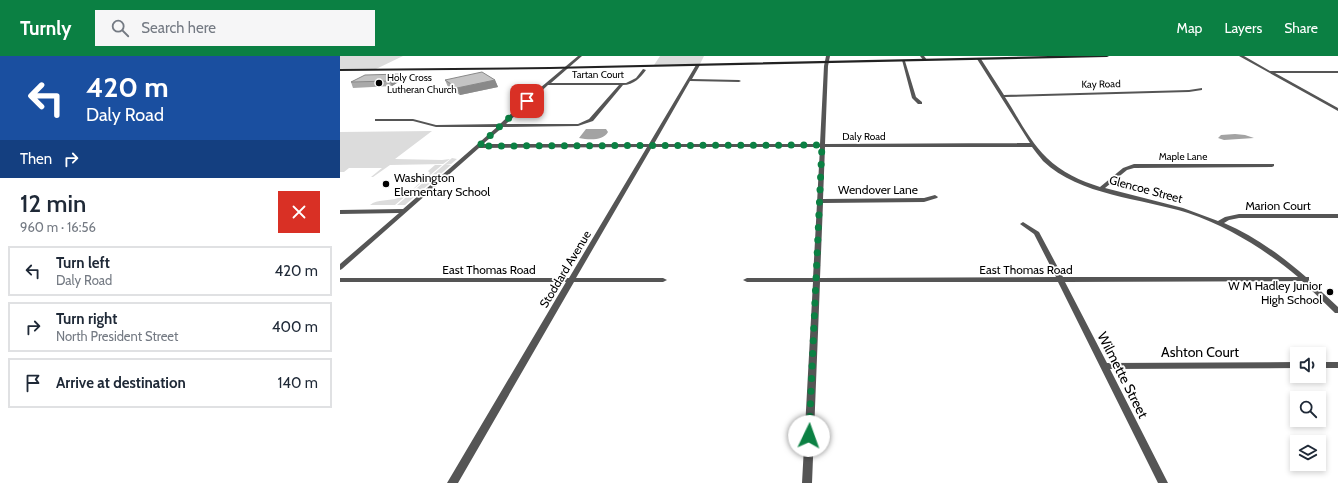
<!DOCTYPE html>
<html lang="en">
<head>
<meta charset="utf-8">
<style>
  :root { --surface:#fff; --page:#f6f6f7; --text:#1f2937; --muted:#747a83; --line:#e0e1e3; --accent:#0b8043 }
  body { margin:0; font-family:Cabin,sans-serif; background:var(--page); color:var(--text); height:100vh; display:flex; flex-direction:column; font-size:15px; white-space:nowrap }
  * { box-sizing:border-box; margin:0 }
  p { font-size:13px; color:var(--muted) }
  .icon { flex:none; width:22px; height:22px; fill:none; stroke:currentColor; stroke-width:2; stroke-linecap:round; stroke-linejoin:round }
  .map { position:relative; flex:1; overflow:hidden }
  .panel { display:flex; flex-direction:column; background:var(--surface); width:340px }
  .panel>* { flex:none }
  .banner { background:#1a4fa0; color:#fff; overflow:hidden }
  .tools { position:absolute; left:950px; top:291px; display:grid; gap:8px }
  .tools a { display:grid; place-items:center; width:36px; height:36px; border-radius:0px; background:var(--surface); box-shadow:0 2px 6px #0003; font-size:20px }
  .pin { position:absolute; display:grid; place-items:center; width:34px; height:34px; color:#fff; margin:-17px; border-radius:8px; box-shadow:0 2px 6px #0006 }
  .me { position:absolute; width:44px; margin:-22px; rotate:3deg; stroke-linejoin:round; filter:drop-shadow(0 0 3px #0008) }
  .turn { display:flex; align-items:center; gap:14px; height:84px; padding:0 20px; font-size:18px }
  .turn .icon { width:52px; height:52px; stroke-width:2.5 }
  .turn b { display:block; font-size:28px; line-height:34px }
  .then { display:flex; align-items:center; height:38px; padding:0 20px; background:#0003; gap:8px; font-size:15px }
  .round { display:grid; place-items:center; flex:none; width:42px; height:42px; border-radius:0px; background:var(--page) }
  .overview { display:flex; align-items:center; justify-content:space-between; height:68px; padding:0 20px }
  h1 { font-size:24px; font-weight:600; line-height:30px }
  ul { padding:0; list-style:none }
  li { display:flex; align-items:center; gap:12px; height:50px; margin:0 8px 6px; padding:0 12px; border:2px solid var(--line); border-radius:0px }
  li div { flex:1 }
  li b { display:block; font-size:15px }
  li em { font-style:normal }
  header { display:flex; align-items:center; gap:24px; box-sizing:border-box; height:56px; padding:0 20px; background:var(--accent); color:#fff }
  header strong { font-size:19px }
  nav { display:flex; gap:22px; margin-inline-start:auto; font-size:14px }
  .search { width:280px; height:36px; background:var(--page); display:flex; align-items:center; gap:10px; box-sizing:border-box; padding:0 14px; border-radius:0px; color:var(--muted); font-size:15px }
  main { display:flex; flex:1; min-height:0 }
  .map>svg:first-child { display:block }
  .green { fill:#dcdcdc }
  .water { fill:#a3a3a3 }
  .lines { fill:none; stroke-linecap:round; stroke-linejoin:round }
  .street { fill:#555; fill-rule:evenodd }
  .secondary { fill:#222; fill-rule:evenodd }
  .wall { fill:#a9a9a9 }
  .shaded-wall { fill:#898989 }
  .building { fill:#c4c4c4; stroke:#898989 }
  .route { stroke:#0b8043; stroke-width:7; stroke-dasharray:0 12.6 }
  .poi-dot { fill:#000; stroke:#fff; stroke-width:1.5 }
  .labels { text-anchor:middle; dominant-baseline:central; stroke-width:3.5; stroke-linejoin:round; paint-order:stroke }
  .far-street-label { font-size:10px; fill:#000; stroke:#fff }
  .far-poi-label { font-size:10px; fill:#000; stroke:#fff; text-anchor:start }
  .poi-label { font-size:12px; fill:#000; stroke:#fff; text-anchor:start }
  .street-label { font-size:12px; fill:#000; stroke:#fff }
  .near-street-label { font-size:14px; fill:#000; stroke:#fff }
</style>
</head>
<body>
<header>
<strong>Turnly</strong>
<div class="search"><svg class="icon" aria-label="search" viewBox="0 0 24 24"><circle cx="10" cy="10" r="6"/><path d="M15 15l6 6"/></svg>Search here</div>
<nav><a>Map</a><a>Layers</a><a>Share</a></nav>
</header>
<main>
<section class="panel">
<div class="banner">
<div class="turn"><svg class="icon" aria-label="left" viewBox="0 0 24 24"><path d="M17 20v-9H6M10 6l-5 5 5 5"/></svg><div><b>420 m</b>Daly Road</div></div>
<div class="then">Then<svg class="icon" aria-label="right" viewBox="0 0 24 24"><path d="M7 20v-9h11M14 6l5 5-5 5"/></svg></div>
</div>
<div class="overview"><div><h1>12 min</h1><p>960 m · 16:56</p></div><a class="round" style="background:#d93025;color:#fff"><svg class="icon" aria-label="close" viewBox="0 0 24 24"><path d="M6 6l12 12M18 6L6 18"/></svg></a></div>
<ul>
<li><svg class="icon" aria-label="left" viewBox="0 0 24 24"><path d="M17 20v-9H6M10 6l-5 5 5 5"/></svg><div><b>Turn left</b><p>Daly Road</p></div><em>420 m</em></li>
<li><svg class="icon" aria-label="right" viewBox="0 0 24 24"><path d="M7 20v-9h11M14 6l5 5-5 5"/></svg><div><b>Turn right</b><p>North President Street</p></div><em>400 m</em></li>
<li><svg class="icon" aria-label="arrive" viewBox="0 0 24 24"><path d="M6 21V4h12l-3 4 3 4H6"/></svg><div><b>Arrive at destination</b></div><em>140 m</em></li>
</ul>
</section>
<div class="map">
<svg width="998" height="427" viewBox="0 0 998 427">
  <rect width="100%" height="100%" fill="#fff"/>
  <!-- green -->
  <path class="green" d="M0 0H63L36 13 0 14Z
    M320 0H364L360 8 314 9Z
    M92 75 55 103 102 104 110 103 103 108 50 109 33 121H31L42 112H9L4 116H0V76Z
    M112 102 117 103 111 108 105 109H111L65 149H57Z
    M95 109H102L55 149H30C37 143 50 145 58 142 70 138 80 126 90 117L88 115Z"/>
  <!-- water -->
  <path class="water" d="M246 73H266L268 76C263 85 249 84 239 82Z
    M895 78 905 79 914 82 884 84 878 82 881 79Z"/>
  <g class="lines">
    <!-- street -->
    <path class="street" d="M238 0H242L211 27H286L296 22 303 13 306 14C300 22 294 29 283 29L253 65 238 70 163 71 143 88H309L356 9 358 8 360 9 352 23 399 24 401 25 399 26 350 25 314 88H480L484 10 486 0H490L488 10 485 88 690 87 637 3 639 2 641 3 664 39 849 34 862 32V34L849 36 665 41C678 61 689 85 707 102 721 116 741 125 760 131L783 112 794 108H934V110L932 111 794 112 787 114 765 132 843 152 878 165 885 161 899 158H998V162H899L889 164 884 167C914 180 941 199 966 221H969V224L998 251V257H995L962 225 725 226 767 307 957 306V312L770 313 828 427H818L718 226H480L472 427H462L473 226H407L403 224 407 222H473L480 91H312L236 222H323L327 224 323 226H234L118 427H107L226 226H0V222H229L307 91 139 92 2 213 0 214V208L59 157 0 158V154L63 153 157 71H96L73 65H35V63H73L96 69 160 68 181 48ZM208 29H279L249 63 238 68H166ZM485 91H692C695 95 699 100 703 105 740 140 801 142 848 157 889 171 924 193 958 221H723L699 176 683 166 680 168 694 178 716 221 480 222 483 147 584 146 597 142 598 141 595 139 584 142 483 143Z
      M580 0H584L587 4 584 5Z
      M899 0H904L930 15H998V17H935L998 52V55Z
      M562 4 565 5 576 41 582 46V48H578L572 42Z
      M979 306H998V312H979Z"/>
    <!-- secondary -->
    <path class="secondary" d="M709 0H769L767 1 210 13 0 15V13L210 11Z"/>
  </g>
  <!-- wall -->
  <path class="wall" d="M63 23 52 30 13 32 11 26Z
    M105 24H155L158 31 120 39 108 31Z"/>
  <!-- shaded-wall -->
  <path class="shaded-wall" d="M61 18 63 23 52 30 50 25Z
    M155 24 158 31 120 39 117 32Z"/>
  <!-- building -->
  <path class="building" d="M142 16 155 24 117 32 105 24Z
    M61 18 50 25 11 26 25 19Z"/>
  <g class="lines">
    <!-- route -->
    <path class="route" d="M187 45 139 90 482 89 469 380"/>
  </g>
  <!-- markers -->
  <g class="poi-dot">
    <circle cx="39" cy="27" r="4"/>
    <circle cx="46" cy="128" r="4"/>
    <circle cx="990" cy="236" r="4"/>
  </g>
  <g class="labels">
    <!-- far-street labels -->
    <g class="far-street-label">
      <text x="258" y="18">Tartan Court</text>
      <text transform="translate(761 28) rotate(-1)">Kay Road</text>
      <text x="524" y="80">Daly Road</text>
      <text x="843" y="100">Maple Lane</text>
    </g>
    <!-- far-poi labels -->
    <g class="far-poi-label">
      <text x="47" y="21">Holy Cross<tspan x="47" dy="12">Lutheran Church</tspan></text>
    </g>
    <!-- poi labels -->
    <g class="poi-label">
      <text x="54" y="121">Washington<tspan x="54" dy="14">Elementary School</tspan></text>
      <text x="982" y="229" text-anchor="end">W M Hadley Junior<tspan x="982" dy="14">High School</tspan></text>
    </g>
    <!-- street labels -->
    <g class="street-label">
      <text x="538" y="133">Wendover Lane</text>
      <text transform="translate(806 133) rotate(15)">Glencoe Street</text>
      <text x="938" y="149">Marion Court</text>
      <text x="149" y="213">East Thomas Road</text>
      <text transform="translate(225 213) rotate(-59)">Stoddard Avenue</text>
      <text x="686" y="213">East Thomas Road</text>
    </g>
    <!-- near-street labels -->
    <g class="near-street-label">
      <text x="860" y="296">Ashton Court</text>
      <text transform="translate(783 319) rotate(63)">Wilmette Street</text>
    </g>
  </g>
</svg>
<div class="tools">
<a><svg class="icon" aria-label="sound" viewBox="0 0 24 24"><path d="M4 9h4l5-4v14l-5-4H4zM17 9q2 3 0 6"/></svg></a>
<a><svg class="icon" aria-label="search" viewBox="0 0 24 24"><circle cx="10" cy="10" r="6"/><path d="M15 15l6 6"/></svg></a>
<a><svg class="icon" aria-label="layers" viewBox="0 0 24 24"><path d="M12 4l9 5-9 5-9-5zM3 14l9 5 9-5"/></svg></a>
</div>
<div class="pin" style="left:187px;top:45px;background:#d93025"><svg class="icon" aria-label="arrive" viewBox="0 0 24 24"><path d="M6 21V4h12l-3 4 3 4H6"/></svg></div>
<svg class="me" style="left:469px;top:380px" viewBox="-20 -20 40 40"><circle r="19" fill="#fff"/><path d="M0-13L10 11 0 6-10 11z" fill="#0b8043"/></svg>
</div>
</main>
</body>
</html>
